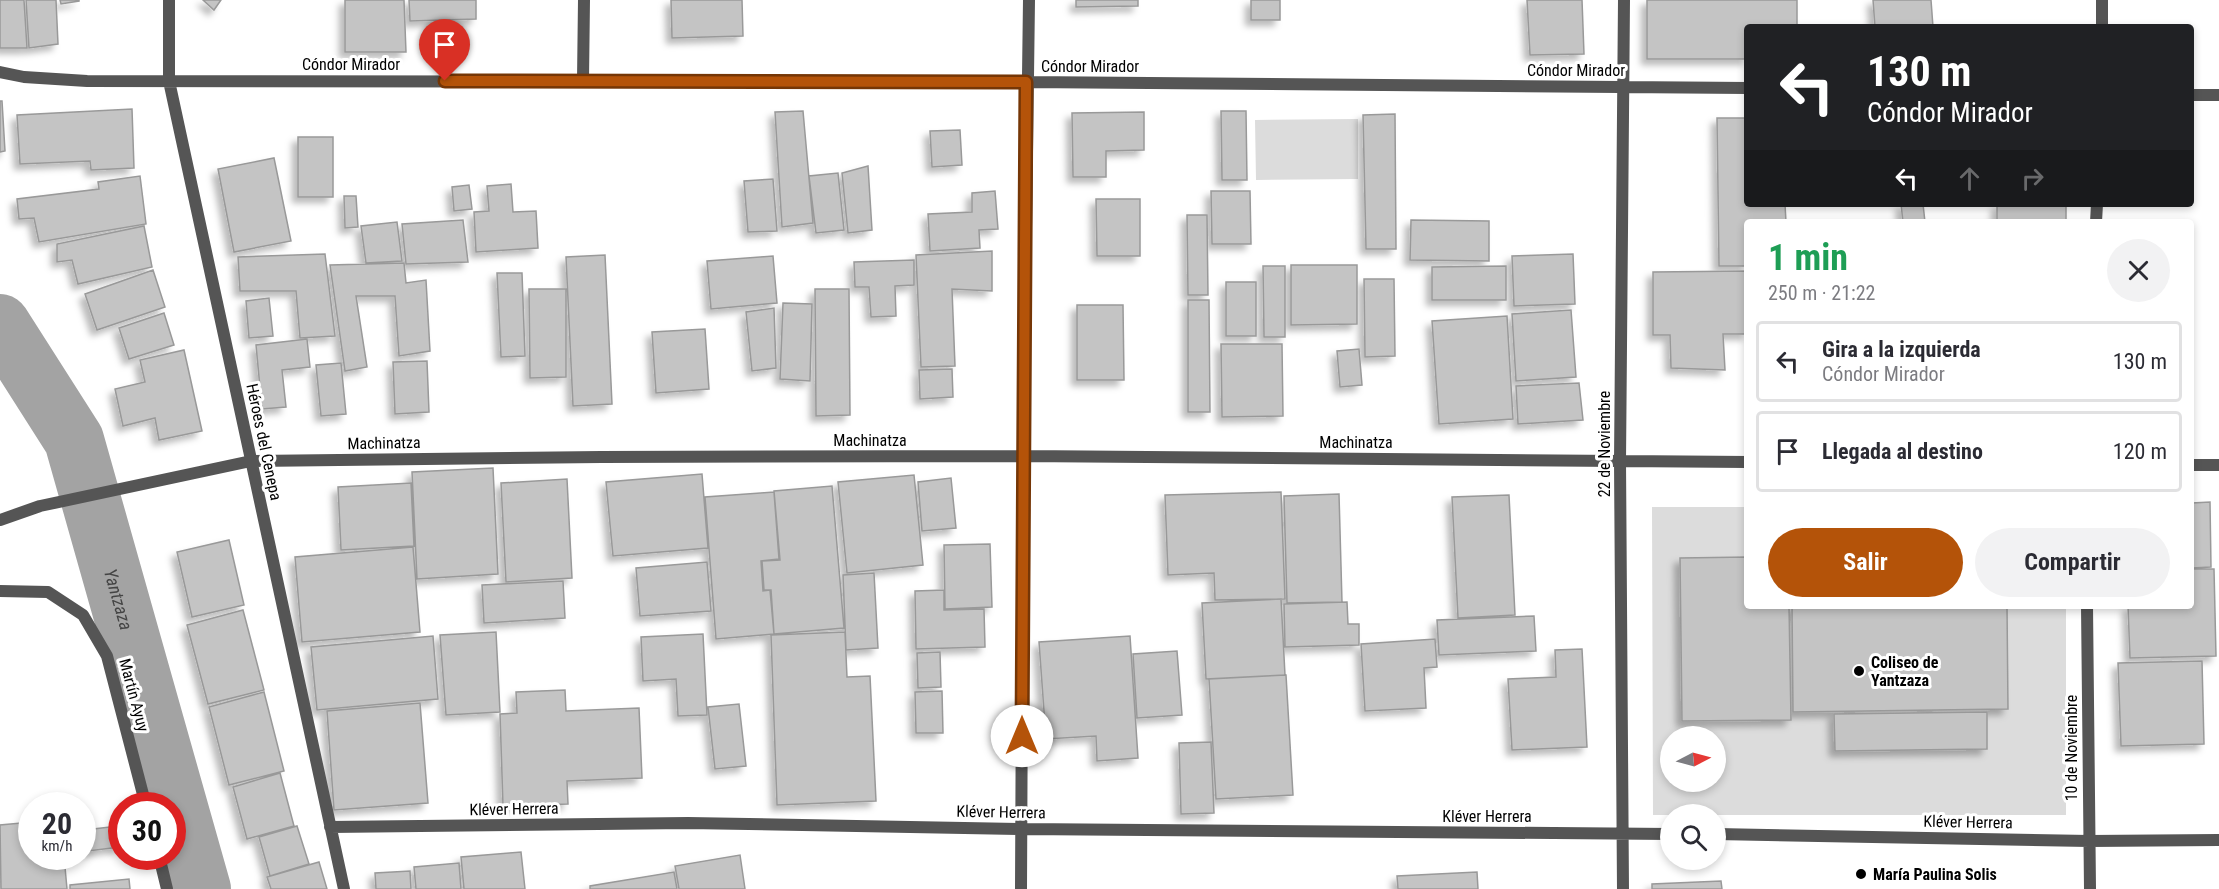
<!DOCTYPE html>
<html lang="es">
<head>
<meta charset="utf-8">
<style>
  :root { --surface:#fff; --page:#f2f2f3; --text:#2b2b33; --muted:#7c7c81; --line:#e1e1e2; --accent:#b45309 }
  body { margin:0; font-family:"Roboto Condensed",sans-serif; background:var(--page); color:var(--text); height:100vh; display:flex; flex-direction:column; font-size:22px; white-space:nowrap }
  * { box-sizing:border-box; margin:0 }
  p { font-size:20px; color:var(--muted) }
  .icon { flex:none; width:33px; height:33px; fill:none; stroke:currentColor; stroke-width:2; stroke-linecap:round; stroke-linejoin:round }
  .map { position:relative; flex:1; overflow:hidden }
  .panel { position:absolute; left:1744px; top:219px; width:450px; height:390px; display:flex; flex-direction:column; background:var(--surface); border-radius:6px; box-shadow:0 3px 9px #0003 }
  .panel>* { flex:none }
  .banner { position:absolute; left:1744px; top:24px; width:450px; height:183px; border-radius:6px; box-shadow:0 3px 9px #0003; background:#202124; color:#fff; overflow:hidden }
  .needle { width:39px; rotate:84deg }
  .buttons { position:absolute; left:1660px; top:726px; display:grid; gap:12px }
  .buttons a { display:grid; place-items:center; width:66px; height:66px; border-radius:50%; background:var(--surface); box-shadow:0 3px 9px #0003; font-size:30px }
  .speed { position:absolute; left:18px; top:792px; display:flex; gap:12px; font-size:30px; font-weight:700; text-align:center }
  .speed>* { display:grid; place-content:center; width:78px; height:78px; border-radius:50%; background:var(--surface); box-shadow:0 3px 9px #0003; line-height:1 }
  .speed small { font-size:15px; font-weight:400 }
  .speed .limit { border:9px solid #d22; background:#fff; color:#111 }
  .pin { position:absolute; display:grid; place-items:center; width:51px; height:51px; color:#fff; margin:-62px -26px; border-radius:50% 50% 50% 0; rotate:-45deg; box-shadow:0 0 6px #0007 }
  .pin .icon { rotate:45deg }
  .me { position:absolute; width:66px; margin:-33px; rotate:0deg; stroke-linejoin:round; filter:drop-shadow(0 0 4px #0008) }
  .turn { display:flex; align-items:center; gap:21px; height:126px; padding:0 24px; font-size:27px }
  .turn .icon { width:78px; height:78px; stroke-width:2.5 }
  .turn b { display:block; font-size:42px; line-height:51px }
  .lanes { display:flex; align-items:center; height:57px; padding:0 24px; background:#0003; justify-content:center; gap:30px; direction:ltr }
  .lanes .off { opacity:.35 }
  .round { display:grid; place-items:center; flex:none; width:63px; height:63px; border-radius:32px; background:var(--page) }
  .headline { display:flex; align-items:center; justify-content:space-between; height:102px; padding:0 24px }
  h1 { font-size:36px; font-weight:700; line-height:45px; color:#1e9e55 }
  .primary-button { display:flex; gap:12px; margin-top:auto; padding:12px 24px }
  .primary-button a { flex:1; height:69px; border-radius:36px; background:var(--accent); color:#fff; font-size:24px; font-weight:700; line-height:69px; text-align:center }
  .primary-button a+a { background:var(--page); color:var(--text) }
  ul { padding:0; list-style:none }
  li { display:flex; align-items:center; gap:18px; height:81px; margin:0 12px 9px; padding:0 12px; border:3px solid var(--line); border-radius:6px }
  li div { flex:1 }
  li b { display:block; font-size:22px }
  li em { font-style:normal }
  .map>svg:first-child { display:block }
  .green { fill:#dcdcdc; fill-rule:evenodd }
  .lines { fill:none; stroke-linecap:round; stroke-linejoin:round }
  .river { stroke:#a3a3a3; stroke-width:60 }
  .building { fill:#c4c4c4; stroke:#999; stroke-width:1.5; filter:url(#shadow) }
  .minor { stroke:#555; stroke-width:12 }
  .route-casing { stroke:#753606; stroke-width:15 }
  .route { stroke:#b45309; stroke-width:10 }
  .poi-dot { fill:#000; stroke:#fff; stroke-width:2 }
  .labels { text-anchor:middle; dominant-baseline:central; stroke-width:6; stroke-linejoin:round; paint-order:stroke }
  .street-label { font-size:16px; fill:#000; stroke:#fff }
  .poi-label { font-size:16px; font-weight:bold; fill:#000; stroke:#fff; text-anchor:start }
  .water-label { font-size:18px; font-style:italic; fill:#444; stroke:#fff }
</style>
</head>
<body>
<div class="map">
<svg width="2219" height="889" viewBox="0 0 2219 889">
  <defs>
    <filter id="shadow"><feDropShadow dx="-5.5" dy="5.5" stdDeviation="3" flood-color="#0004"/></filter>
  </defs>
  <rect width="100%" height="100%" fill="#fff"/>
  <!-- green -->
  <path class="green" d="M1358 119V179L1256 180 1255 120Z
    M1652 507H1747L1748 606H2066V815H1653ZM1671 736H1716V782H1671Z"/>
  <g class="lines">
    <!-- river -->
    <path class="river" id="s1" d="M0 324 74 440 201 889"/>
  </g>
  <!-- building -->
  <path class="building" d="M0 0H24L27 48H0Z
    M26 0H56L58 44 29 48Z
    M60 0H79V1L61 4Z
    M203 0H221L214 10Z
    M345 0H404L406 52H345Z
    M409 0H476V19L410 21Z
    M671 0H742L743 36 672 38Z
    M1076 0H1138V6L1076 7Z
    M1251 0H1280V20H1251Z
    M1527 0H1582L1584 54 1530 55Z
    M1647 0H1797V27H1748V59H1647Z
    M1873 0H1931L1933 27H1875Z
    M0 101H2L5 151 0 152Z
    M132 109 134 168 91 170 90 161 20 164 17 115Z
    M803 111 813 223 782 227 775 112Z
    M1221 111H1246L1247 180H1222Z
    M1144 112V150L1106 151V177H1073L1072 113Z
    M1395 114 1396 249H1366L1363 115Z
    M1717 118H1748V204H1785L1786 222H1748V266H1719Z
    M960 130 962 165 932 167 930 131Z
    M298 137H333V197H298Z
    M274 158 291 241 234 252 218 169Z
    M868 166 872 230 848 233 842 173Z
    M838 173 844 230 816 233 809 176Z
    M140 176 146 224 39 242 34 218 19 219 17 199 99 189 98 182Z
    M773 179 777 231 748 232 744 181Z
    M511 184 513 212 536 211 538 248 476 252 474 212 489 211 487 186Z
    M469 185 472 209 454 211 452 187Z
    M995 191 998 229 979 230 980 248 930 251 928 214 972 212V193Z
    M1211 191H1250L1251 244H1212Z
    M344 196H356L358 227 345 228Z
    M1096 199H1140V256H1097Z
    M1901 204H1923L1925 222H1903Z
    M1997 204H2066V222H1997Z
    M1187 215H1207L1208 295H1188Z
    M463 220 468 262 406 264 402 224Z
    M1411 220 1489 221V261L1410 260Z
    M397 222 402 261 366 263 361 226Z
    M144 226 152 267 78 284 72 260 57 262V244Z
    M992 251V291L952 289 955 366 921 367 916 255Z
    M325 254 335 336 300 338 296 291H240L238 257Z
    M1573 254 1575 304 1514 306 1512 256Z
    M605 255 612 404 573 406 566 257Z
    M773 256 777 303 711 309 707 261Z
    M914 260V285L895 286 896 316 871 317 869 287H855L854 262Z
    M404 263 406 283 426 280 430 351 399 356 395 296H356L367 367 345 371 330 265Z
    M1291 265H1357V324L1291 325Z
    M1263 266H1285V337H1264Z
    M1506 266V300H1432V267Z
    M153 270 165 307 97 330 85 294Z
    M1748 271V334H1723L1725 370 1671 368 1670 335H1653V272Z
    M497 273H522L525 356 501 357Z
    M1364 279H1394L1395 356 1365 357Z
    M1226 282H1256V336H1226Z
    M529 289H566V377L530 378Z
    M815 289H849L850 415 816 416Z
    M269 298 273 336 249 338 246 301Z
    M1188 300H1209L1210 412H1188Z
    M783 303 812 304 810 381 780 379Z
    M1077 305H1123L1124 380H1077Z
    M774 308 776 368 752 371 746 312Z
    M1571 310 1576 377 1516 381 1512 314Z
    M164 313 174 345 129 359 119 328Z
    M1507 316 1513 419 1439 424 1432 321Z
    M705 329 709 389 656 393 652 332Z
    M307 339 310 367 282 370 286 407 262 409 256 345Z
    M1221 344H1282L1283 416 1222 417Z
    M1359 349 1362 385 1340 387 1337 351Z
    M184 350 202 431 159 440 155 418 123 426 115 389 145 382 140 360Z
    M427 361 429 412 395 414 393 362Z
    M341 363 346 414 321 416 316 365Z
    M952 369 953 397 920 399 919 370Z
    M1579 383 1583 420 1518 424 1516 386Z
    M493 468 498 574 417 579 412 472Z
    M702 474 708 548 613 556 606 482Z
    M914 475 923 565 847 573 838 482Z
    M951 478 956 528 922 531 918 482Z
    M567 479 572 578 506 582 501 483Z
    M411 483 414 546 341 550 338 487Z
    M832 486 844 628 774 634 771 590H764L762 561 780 560 774 491Z
    M774 492 779 559 761 561 763 591 770 590 774 634 716 639 705 497Z
    M1281 492 1285 599 1215 600 1214 573 1168 575 1165 495Z
    M1339 494 1342 602 1287 603 1284 496Z
    M1509 495 1515 615 1458 618 1452 497Z
    M2210 502 2211 567 2192 568V503Z
    M229 540 244 605 192 617 177 552Z
    M990 544 992 607 945 609 944 545Z
    M413 547 420 632 302 642 295 557Z
    M1748 557V606H1789L1791 720 1682 721 1680 558Z
    M707 562 711 611 640 616 636 568Z
    M2192 569H2214L2216 656 2130 658 2128 606H2192Z
    M874 573 878 648 846 650 843 575Z
    M563 581 565 618 484 623 482 585Z
    M944 590V610L984 609 985 647 916 649 915 591Z
    M1281 599 1285 675 1206 679 1202 603Z
    M1347 602 1348 624H1359V645L1285 647 1284 604Z
    M1792 606H2007L2008 709 1793 712Z
    M243 610 264 690 208 704 187 625Z
    M1534 616 1536 651 1439 655 1437 620Z
    M496 632 500 712 446 715 440 635Z
    M845 632 847 677 870 676 876 801 777 805 771 635Z
    M703 634 707 715 678 716 676 679 643 681 641 637Z
    M433 636 438 699 317 710 311 647Z
    M1130 636 1138 758 1097 761 1096 736 1046 739 1039 642Z
    M1435 639 1437 667 1424 668 1426 708 1365 711 1361 644Z
    M1582 649 1587 747 1512 750 1508 679 1556 677 1555 650Z
    M1177 651 1182 715 1137 718 1133 654Z
    M940 652 941 687 918 688 917 653Z
    M2202 661 2204 744 2121 746 2118 663Z
    M1286 675 1293 795 1216 799 1209 679Z
    M565 690 566 711 639 708 642 778 567 781 568 804 503 806 500 714 517 713 516 692Z
    M942 691 943 733H916L915 692Z
    M264 692 284 771 229 785 209 707Z
    M420 703 428 803 334 810 327 711Z
    M739 704 746 766 715 769 708 707Z
    M1987 712V749L1835 751 1834 714Z
    M1211 742 1214 813 1181 814 1179 743Z
    M280 773 294 826 247 839 233 787Z
    M32 822V856H64L67 889H1L0 825Z
    M118 826 120 847 88 851 85 830Z
    M297 826 309 864 270 876 259 837Z
    M521 852 525 889H464L461 857Z
    M740 855 745 889H679L675 866Z
    M319 862 327 889H271L267 877Z
    M459 863 461 889H416L414 867Z
    M410 871 411 889H376L375 873Z
    M674 872 677 889H590V886Z
    M1477 872 1478 889H1398L1397 876Z
    M129 879 130 889H70V885Z
    M1721 881 1722 889H1652V884Z"/>
  <g class="lines">
    <!-- minor -->
    <path class="minor" d="M169 0V81L344 889
      M2102 27V0
      M0 72 24 77 87 81 1026 82 1748 88
      M583 80 584 0
      M2192 95H2219
      M2096 222 2097 204
      M2192 465H2219
      M0 520 40 506 251 461 601 457 1023 456 1748 462
      M0 591 48 592 83 615 107 656 146 806
      M2087 606 2090 889
      M330 827 688 823 1022 829 1671 834
      M1716 834 2089 841 2219 840
      M159 856 167 889
      M1021 889 1023 456 1029 0
      M1623 889 1620 461 1624 0"/>
  </g>
  <g class="lines">
    <!-- route casing -->
    <g class="route-casing">
      <path id="route" d="M445 81 1026 82 1022 736"/>
    </g>
    <!-- route -->
    <use href="#route" class="route"/>
  </g>
  <!-- markers -->
  <g class="poi-dot">
    <circle cx="1859" cy="671" r="6"/>
    <circle cx="1861" cy="874" r="6"/>
  </g>
  <g class="labels">
    <!-- street labels -->
    <g class="street-label">
      <text x="351" y="64">Cóndor Mirador</text>
      <text x="1090" y="66">Cóndor Mirador</text>
      <text x="1576" y="70">Cóndor Mirador</text>
      <text x="870" y="440">Machinatza</text>
      <text transform="translate(264 442) rotate(78)">Héroes del Cenepa</text>
      <text x="1356" y="442">Machinatza</text>
      <text transform="translate(384 443) rotate(-1)">Machinatza</text>
      <text transform="translate(1604 444) rotate(-90)">22 de Noviembre</text>
      <text transform="translate(134 695) rotate(75)">Martín Ayuy</text>
      <text transform="translate(2071 748) rotate(-90)">10 de Noviembre</text>
      <text transform="translate(514 809) rotate(-1)">Kléver Herrera</text>
      <text transform="translate(1001 812) rotate(1)">Kléver Herrera</text>
      <text x="1487" y="816">Kléver Herrera</text>
      <text transform="translate(1968 822) rotate(1)">Kléver Herrera</text>
    </g>
    <!-- poi labels -->
    <g class="poi-label">
      <text x="1871" y="662">Coliseo de<tspan x="1871" dy="18">Yantzaza</tspan></text>
      <text x="1873" y="874">María Paulina Solis</text>
    </g>
    <!-- water labels -->
    <g class="water-label">
      <text stroke="none"><textPath href="#s1" startOffset="303">Yantzaza</textPath></text>
    </g>
  </g>
</svg>
<div class="buttons">
<a><svg class="needle" viewBox="-14 -14 28 28"><path d="M0-13l5 13h-10z" fill="#e53935"/><path d="M0 13l5-13h-10z" fill="#7c7c81"/></svg></a>
<a><svg class="icon" aria-label="search" viewBox="0 0 24 24"><circle cx="10" cy="10" r="6"/><path d="M15 15l6 6"/></svg></a>
</div>
<div class="speed"><div>20<small>km/h</small></div><div class="limit">30</div></div>
<div class="pin" style="left:445px;top:81px;background:#d93025"><svg class="icon" aria-label="arrive" viewBox="0 0 24 24"><path d="M6 21V4h12l-3 4 3 4H6"/></svg></div>
<svg class="me" style="left:1022px;top:736px" viewBox="-20 -20 40 40"><circle r="19" fill="#fff"/><path d="M0-13L10 11 0 6-10 11z" fill="#b45309"/></svg>
<div class="banner">
<div class="turn"><svg class="icon" aria-label="left" viewBox="0 0 24 24"><path d="M17 20v-9H6M10 6l-5 5 5 5"/></svg><div><b>130 m</b>Cóndor Mirador</div></div>
<div class="lanes"><svg class="icon" aria-label="left" viewBox="0 0 24 24"><path d="M17 20v-9H6M10 6l-5 5 5 5"/></svg><svg class="icon off" aria-label="ahead" viewBox="0 0 24 24"><path d="M12 20V5M6 11l6-6 6 6"/></svg><svg class="icon off" aria-label="right" viewBox="0 0 24 24"><path d="M7 20v-9h11M14 6l5 5-5 5"/></svg></div>
</div>
<section class="panel">
<div class="headline"><div><h1>1 min</h1><p>250 m · 21:22</p></div><a class="round"><svg class="icon" aria-label="close" viewBox="0 0 24 24"><path d="M6 6l12 12M18 6L6 18"/></svg></a></div>
<ul>
<li><svg class="icon" aria-label="left" viewBox="0 0 24 24"><path d="M17 20v-9H6M10 6l-5 5 5 5"/></svg><div><b>Gira a la izquierda</b><p>Cóndor Mirador</p></div><em>130 m</em></li>
<li><svg class="icon" aria-label="arrive" viewBox="0 0 24 24"><path d="M6 21V4h12l-3 4 3 4H6"/></svg><div><b>Llegada al destino</b></div><em>120 m</em></li>
</ul>
<div class="primary-button"><a>Salir</a><a>Compartir</a></div>
</section>
</div>
</body>
</html>
